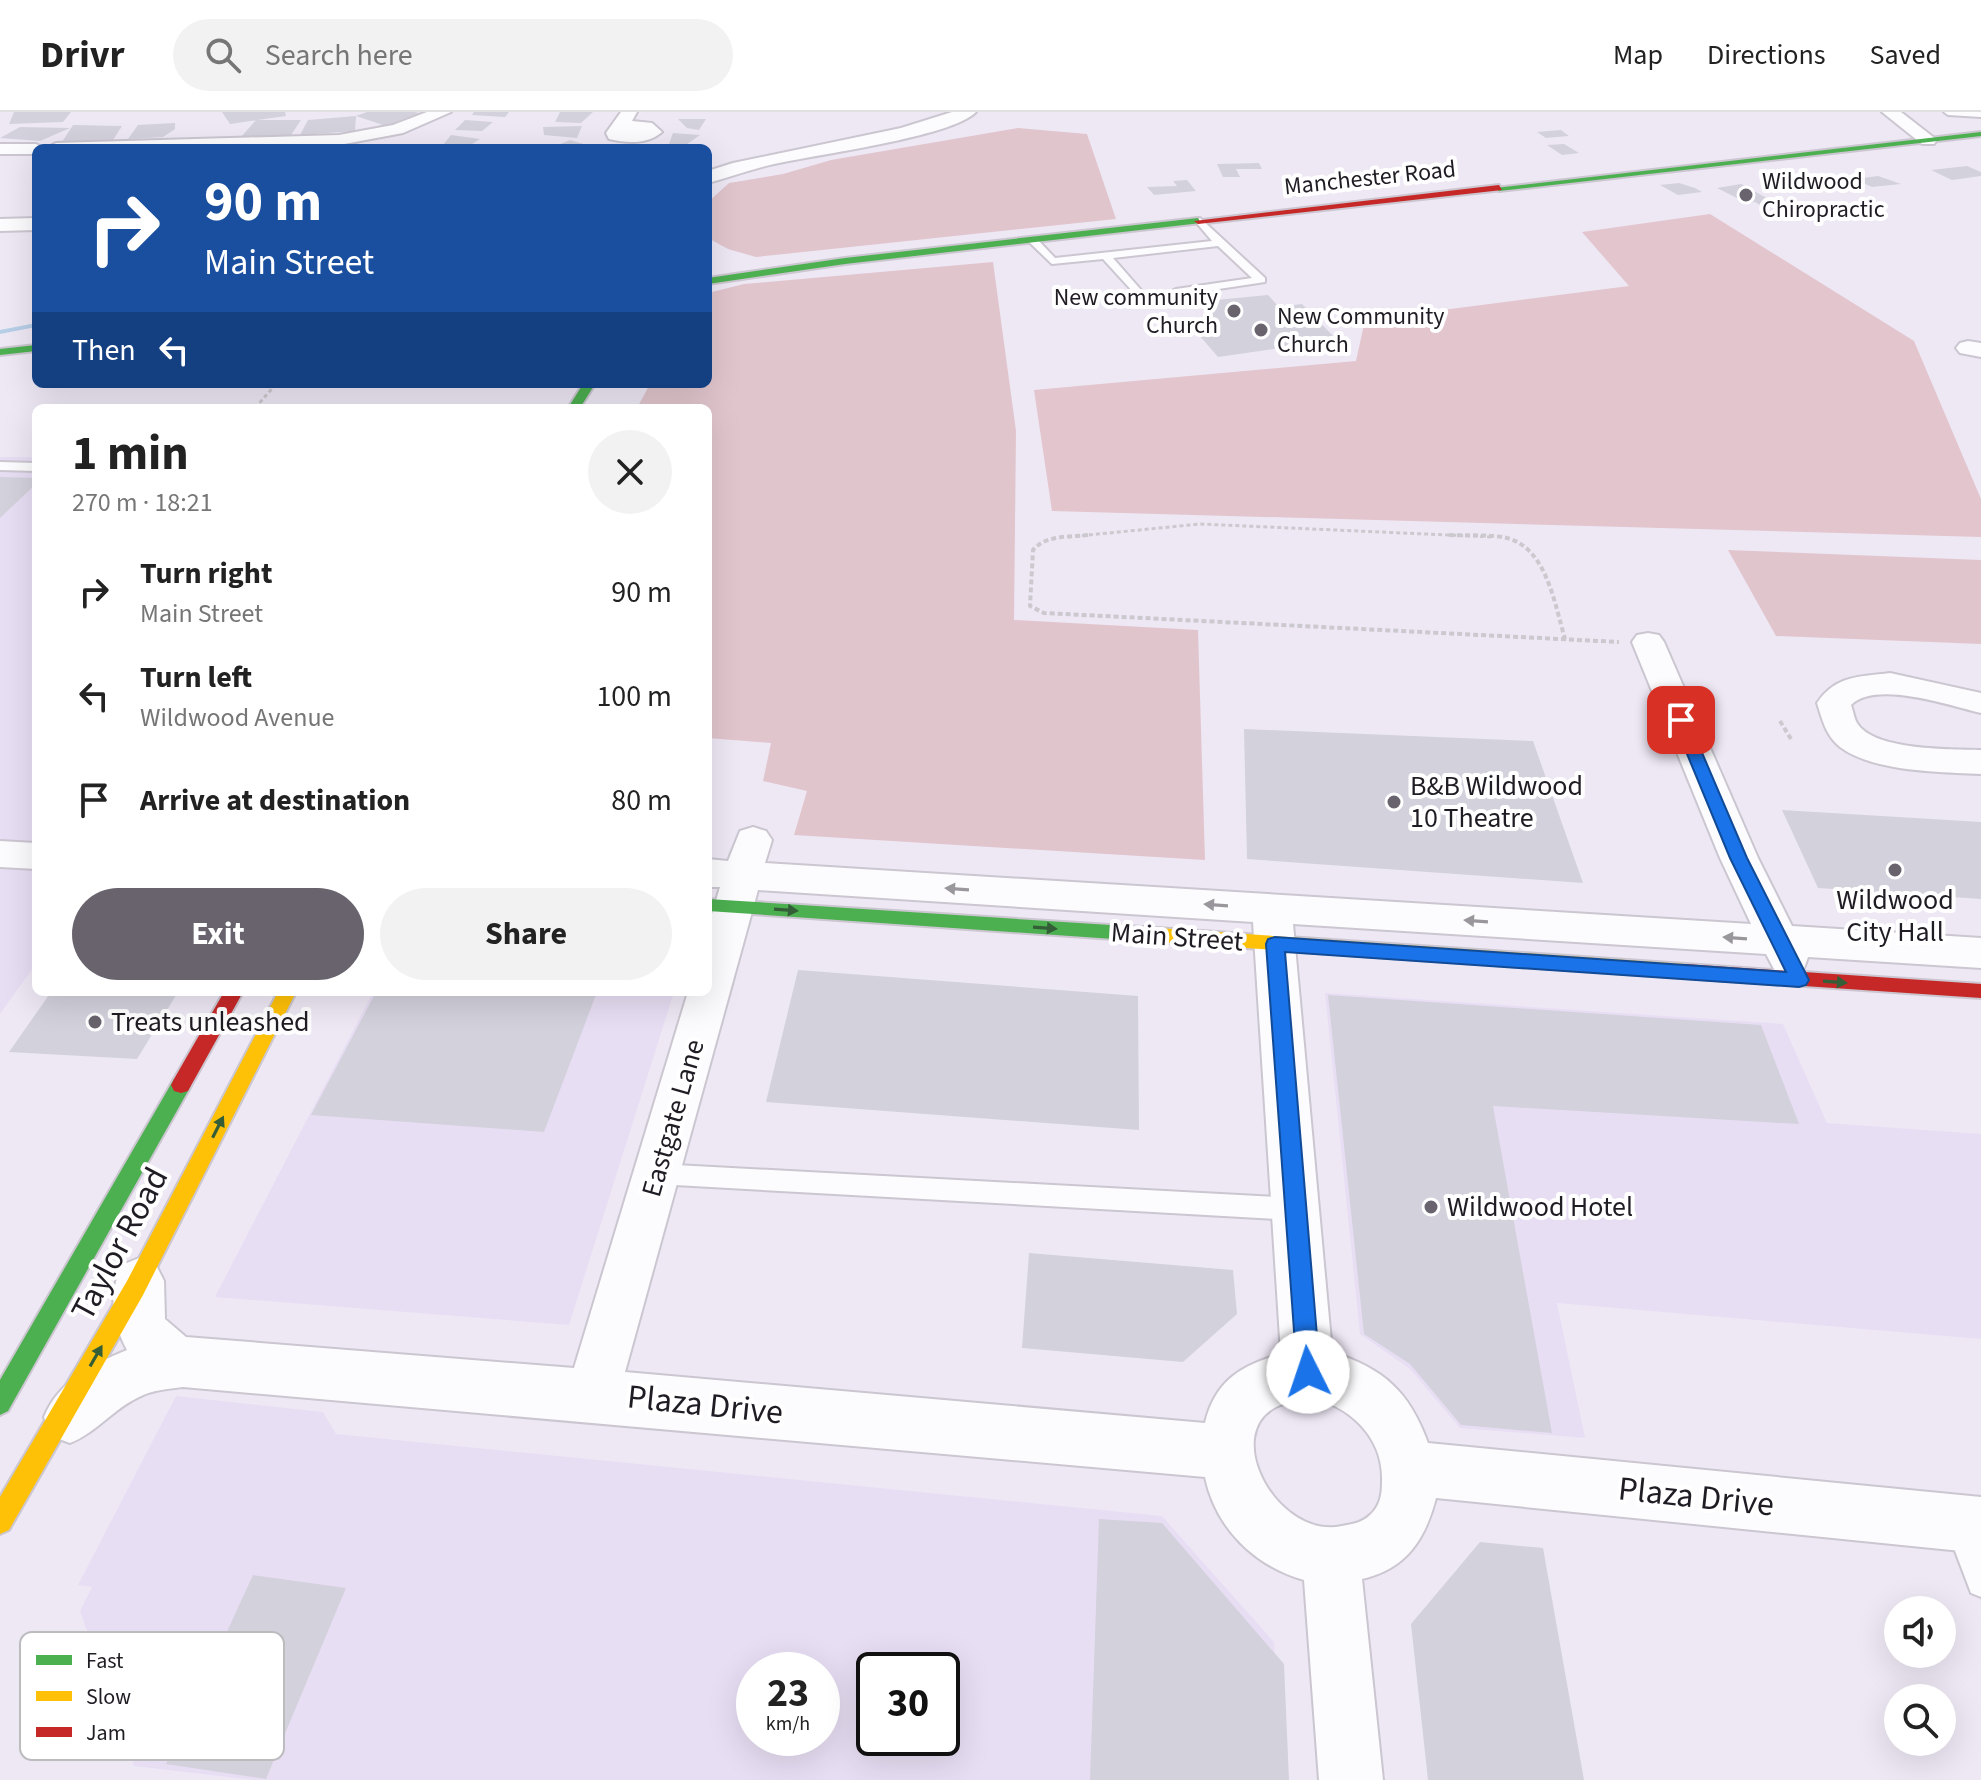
<!DOCTYPE html>
<html lang="en">
<head>
<meta charset="utf-8">
<style>
  :root { --surface:#fff; --page:#f2f2f2; --text:#222; --muted:#767676; --line:#e0e0e0; --accent:#68636d }
  body { margin:0; font-family:"Source Sans 3",sans-serif; background:var(--page); color:var(--text); height:100vh; display:flex; flex-direction:column; font-size:30px; white-space:nowrap }
  * { box-sizing:border-box; margin:0 }
  p { font-size:26px; color:var(--muted) }
  .icon { flex:none; width:44px; height:44px; fill:none; stroke:currentColor; stroke-width:2; stroke-linecap:round; stroke-linejoin:round }
  .map { position:relative; flex:1; overflow:hidden }
  .panel { position:absolute; left:32px; top:292px; width:680px; height:592px; display:flex; flex-direction:column; background:var(--surface); border-radius:12px; box-shadow:0 8px 32px #0002 }
  .panel>* { flex:none }
  .top-card { position:absolute; left:32px; top:32px; width:680px; height:244px; border-radius:12px; box-shadow:0 8px 32px #0002; background:#1a4fa0; color:#fff; overflow:hidden }
  .fabs { position:absolute; left:1884px; top:1484px; display:grid; gap:16px }
  .fabs a { display:grid; place-items:center; width:72px; height:72px; border-radius:50%; background:var(--surface); box-shadow:0 8px 32px #0002; font-size:40px }
  .speed { position:absolute; left:736px; top:1540px; display:flex; gap:16px; font-size:40px; font-weight:700; text-align:center }
  .speed>* { display:grid; place-content:center; width:104px; height:104px; border-radius:50%; background:var(--surface); box-shadow:0 8px 32px #0002; line-height:1 }
  .speed small { font-size:20px; font-weight:400 }
  .speed .limit { border:4px solid #111; border-radius:12px; background:#fff; color:#111 }
  .pin { position:absolute; display:grid; place-items:center; width:68px; height:68px; color:#fff; margin:-34px; border-radius:16px; box-shadow:0 4px 12px #0006 }
  .me { position:absolute; width:88px; margin:-44px; rotate:356deg; stroke-linejoin:round; filter:drop-shadow(0 0 6px #0008) }
  .turn { display:flex; align-items:center; gap:28px; height:168px; padding:0 40px; font-size:36px }
  .turn .icon { width:104px; height:104px; stroke-width:2.5 }
  .turn b { display:block; font-size:56px; line-height:68px }
  .then { display:flex; align-items:center; height:76px; padding:0 40px; background:#0003; gap:16px; font-size:30px }
  .round { display:grid; place-items:center; flex:none; width:84px; height:84px; border-radius:42px; background:var(--page) }
  .headline { display:flex; align-items:center; justify-content:space-between; height:136px; padding:0 40px }
  h1 { font-size:48px; font-weight:700; line-height:60px }
  .cta { display:flex; gap:16px; margin-top:auto; padding:16px 40px }
  .cta a { flex:1; height:92px; border-radius:48px; background:var(--accent); color:#fff; font-size:32px; font-weight:700; line-height:92px; text-align:center }
  .cta a+a { background:var(--page); color:var(--text) }
  ul { padding:0; list-style:none }
  li { display:flex; align-items:center; gap:24px; height:104px; padding:0 40px }
  li div { flex:1 }
  li b { display:block; font-size:30px }
  li em { font-style:normal }
  header { display:flex; align-items:center; gap:48px; box-sizing:border-box; height:112px; padding:0 40px; background:var(--surface); border-bottom:2px solid var(--line) }
  header strong { font-size:38px }
  nav { display:flex; gap:44px; margin-inline-start:auto; font-size:28px }
  .search { width:560px; height:72px; background:var(--page); display:flex; align-items:center; gap:20px; box-sizing:border-box; padding:0 28px; border-radius:44px; color:var(--muted); font-size:30px }
  .map>svg:first-child { display:block }
  .built { fill:#e8def4; fill-rule:evenodd }
  .green { fill:#e1c5cd }
  .forest { fill:#e2c5cd }
  .lines { fill:none; stroke-linecap:round; stroke-linejoin:round }
  .stream { fill:#b7cee7; fill-rule:evenodd }
  .building { fill:#d3d1dc }
  .lane-casing { stroke:#cbc6d0; stroke-width:4 }
  .street-casing { stroke:#cbc6d0; stroke-width:4 }
  .fast-casing { stroke:#cbc6d0; stroke-width:4 }
  .slow-casing { stroke:#cbc6d0; stroke-width:4 }
  .jam-casing { stroke:#cbc6d0; stroke-width:4 }
  .path-far1 { stroke:#cbc9ce; stroke-width:3; stroke-dasharray:4 3; stroke-linecap:butt }
  .path { stroke:#cbc9ce; stroke-width:4; stroke-dasharray:5 3; stroke-linecap:butt }
  .lane { fill:#fcfcfe; fill-rule:evenodd }
  .street { fill:#fcfcfe; fill-rule:evenodd }
  .fast { fill:#4caf50; fill-rule:evenodd }
  .slow { fill:#ffc107; fill-rule:evenodd }
  .jam { fill:#c62828; fill-rule:evenodd }
  .oneway { fill:#99979c }
  .oneway2 { fill:#345e38 }
  .route { fill:#1a73e8; stroke:#114b97; stroke-width:2 }
  .poi-dot { fill:#68636d; stroke:#fff; stroke-width:3 }
  .labels { text-anchor:middle; dominant-baseline:central; stroke-width:8; stroke-linejoin:round; paint-order:stroke }
  .far-street-label { font-size:24px; fill:#201c24; stroke:#fff }
  .far-poi-label { font-size:24px; fill:#201c24; stroke:#fff; text-anchor:start }
  .poi-label { font-size:28px; fill:#201c24; stroke:#fff; text-anchor:start }
  .street-label { font-size:28px; fill:#201c24; stroke:#fff }
  .near-street-label { font-size:34px; fill:#201c24; stroke:#fff }
  .key { fill:#fff; stroke:#bcbbbd; stroke-width:2 }
  .key-label { font-size:22px; fill:#201c24 }
</style>
</head>
<body>
<header>
<strong>Drivr</strong>
<div class="search"><svg class="icon" aria-label="search" viewBox="0 0 24 24"><circle cx="10" cy="10" r="6"/><path d="M15 15l6 6"/></svg>Search here</div>
<nav><a>Map</a><a>Directions</a><a>Saved</a></nav>
</header>
<div class="map">
<svg width="1981" height="1668" viewBox="0 0 1981 1668">
  <rect width="100%" height="100%" fill="#eee8f5"/>
  <!-- built -->
  <path class="built" d="M0 345H36V852L0 902Z
    M373 880H674L569 1213 215 1185Z
    M1325 881 1783 912 1827 1011 1981 1022V1227L1557 1191 1585 1326 1460 1316 1410 1257 1360 1222Z
    M176 1284 323 1300 336 1322 1162 1404 1274 1530 1283 1668H254L134 1654 80 1499 92 1475 78 1473ZM754 1558H822V1626H754ZM874 1558H942V1626H874Z"/>
  <!-- green -->
  <path class="green" d="M1018 16 1087 22 1116 107 756 145 728 137 708 126V90L729 71 783 62 831 48Z
    M993 150 1016 319 1014 508 1198 518 1205 748 794 723 807 679 763 669 771 631 708 626V296H637L650 272H708V181L744 172Z
    M1728 438 1981 448V532L1776 524Z"/>
  <!-- forest -->
  <path class="forest" d="M1710 102 1914 229 1981 387V425L1052 399 1034 278 1356 249 1365 208 1629 174 1582 120Z"/>
  <g class="lines">
    <!-- stream -->
    <path class="stream" d="M36 211V215L0 222V218Z"/>
  </g>
  <!-- building -->
  <path class="building" d="M14 0H71L63 10 9 12Z
    M222 0H285L286 4 230 12Z
    M367 0H414L420 1 386 14 356 4Z
    M474 0H509L505 5 472 3Z
    M560 0H593L581 11 555 10Z
    M356 4 355 19 300 23 308 8Z
    M678 7H706L699 18 687 16Z
    M256 8H301L291 23 241 25Z
    M465 8 493 10 482 19 455 18Z
    M175 11V17L163 25 128 27 138 13Z
    M73 13 122 14 113 28 62 30Z
    M582 14 577 26 544 23 543 15Z
    M20 15 70 16 40 29 0 26Z
    M1561 18 1569 24 1546 26 1537 20Z
    M673 21 700 23 686 33 669 32Z
    M451 23 480 27 466 36 442 34Z
    M570 28 594 35V36H551Z
    M1564 32 1579 41 1562 43 1547 33Z
    M1259 51 1262 57H1236L1240 65H1223L1217 52Z
    M1967 54 1981 60V64L1952 68 1931 58Z
    M1878 64 1901 72 1872 75 1854 67Z
    M1187 68 1196 79 1154 83 1147 75 1177 74 1173 69Z
    M1679 71 1695 76 1702 80 1678 83 1660 73Z
    M1741 72 1776 91 1762 94 1755 90 1747 91 1717 76Z
    M1268 183 1279 195 1302 192 1337 228 1218 245 1186 208 1210 205 1195 190Z
    M0 365 36 366V372L0 406Z
    M1244 617 1533 629 1583 771 1247 747Z
    M1782 698 1981 710V787L1818 776Z
    M798 858 1138 884 1139 1018 766 990Z
    M51 880H178L137 947 9 940Z
    M376 880H597L544 1020 311 1003Z
    M1328 883 1761 913 1799 1012 1493 994 1552 1321 1461 1313 1410 1252 1364 1222Z
    M1029 1141 1233 1158 1237 1202 1183 1250 1022 1236Z
    M1099 1407 1162 1411 1284 1552 1289 1668H1090Z
    M1480 1430 1543 1436 1584 1668H1428L1411 1512Z
    M253 1463 346 1476 266 1667 166 1652Z"/>
  <g class="lines">
    <!-- lane casing -->
    <g class="lane-casing">
      <path id="lane" d="M1944 0H1981V5L1948 3Z
        M1200 106 1265 166V170L1179 183 1166 190 1145 193 1103 147 1052 152 1027 128 1036 126 1055 146 1212 129 1195 109ZM1218 134 1252 166 1176 177 1159 185 1148 186 1113 146Z
        M0 350 36 351V359L0 358Z
        M657 1052 1296 1086 1304 1090 1308 1097 1304 1104 1296 1108 657 1072 649 1069 645 1062 649 1055Z
        M1960 1401 1970 1405 1981 1433V1485L1971 1481 1946 1415 1950 1405Z"/>
    </g>
    <!-- street casing -->
    <g class="street-casing">
      <path id="street" d="M427 0H451L403 21 339 33 47 36 56 31 339 23 393 13Z
        M621 0H637L632 9 652 11 662 20C647 33 627 31 609 27L606 21Z
        M952 0H976C952 25 814 43 774 52 751 57 730 65 708 71V59L733 51 901 16Z
        M1882 0H1901L1937 28 1934 32H1922Z
        M0 32H36L44 36H36V42H0Z
        M36 106V118L0 119V107Z
        M1968 229 1981 231V245L1960 241 1956 236 1960 231Z
        M1648 521 1659 523 1664 530 1758 746 1792 814 1981 826V856L1808 845 1803 859 1789 863 1775 859 1766 842 1293 812 1332 1240C1384 1257 1409 1279 1428 1331L1981 1385V1441L1436 1386C1425 1428 1406 1457 1362 1467L1383 1668H1319L1304 1468C1255 1454 1216 1417 1205 1365L183 1275C168 1277 152 1278 139 1285 113 1297 96 1321 70 1331L51 1324 44 1305C58 1270 92 1252 127 1238 112 1210 108 1183 122 1153L139 1146 156 1153 164 1169 165 1207 186 1225 574 1256 688 880H708V815L720 775H708V747L728 749 740 719 753 715 766 719 772 728 765 751 1751 812 1720 746 1632 530 1637 523ZM758 778 1253 810 1281 1242C1241 1253 1215 1269 1205 1311L625 1260ZM1308 1285C1349 1293 1384 1325 1382 1370 1382 1383 1380 1394 1370 1403 1362 1411 1352 1412 1342 1414 1278 1428 1219 1321 1278 1294 1287 1290 1299 1288 1308 1285Z
        M1890 561 1981 581V601C1950 594 1876 568 1851 593 1853 598 1854 606 1857 611 1874 639 1952 637 1981 638V662C1941 660 1873 660 1840 635 1826 624 1822 607 1817 591 1836 563 1859 565 1890 561Z
        M0 729 36 731V757L0 755Z"/>
    </g>
    <!-- fast casing -->
    <g class="fast-casing">
      <path id="fast" d="M1981 20V24L1499 79 1495 76Z
        M1198 106 1201 111 845 152 708 172V166L845 146Z
        M36 233V239L0 243V237Z
        M583 272H595L580 296H568Z
        M708 787 1157 816 1166 823 1157 830 708 799Z
        M181 965 188 967 191 973 188 979 8 1299 0 1303V1268L174 967Z"/>
    </g>
    <!-- slow casing -->
    <g class="slow-casing">
      <path id="slow" d="M1157 816 1685 852 1691 854 1694 859 1691 864 1685 866 1157 830 1148 823Z
        M278 880H296L143 1183 9 1418 0 1422V1385L127 1169Z"/>
    </g>
    <!-- jam casing -->
    <g class="jam-casing">
      <path id="jam" d="M1499 73 1502 78 1198 112 1194 109Z
        M1685 852 1981 872V886L1685 866 1679 864 1676 859 1679 854Z
        M224 880H243L188 979 181 981 174 979 171 973 174 967Z"/>
    </g>
    <!-- path-far1 -->
    <path class="path-far1" d="M255 296 276 272
      M1068 425 1200 412 1493 425"/>
    <!-- path -->
    <path class="path" d="M1088 423C1070 425 1045 423 1033 438L1030 494 1044 501 1619 530
      M1449 423C1467 424 1489 422 1507 426 1547 436 1555 494 1565 527
      M1780 609 1791 627"/>
    <!-- lane -->
    <use href="#lane" class="lane"/>
    <!-- street -->
    <use href="#street" class="street"/>
    <!-- fast -->
    <use href="#fast" class="fast"/>
    <!-- slow -->
    <use href="#slow" class="slow"/>
    <!-- jam -->
    <use href="#jam" class="jam"/>
  </g>
  <!-- one-way arrows -->
  <defs><path id="oneway-solid" d="M-6-.8H1V-3.2L6.5 0L1 3.2V.8H-6Z" transform="scale(2)"/></defs>
  <g class="oneway">
    <use href="#oneway-solid" transform="translate(957 777) rotate(-176)"/>
    <use href="#oneway-solid" transform="translate(1216 793) rotate(-176)"/>
    <use href="#oneway-solid" transform="translate(1476 809) rotate(-176)"/>
    <use href="#oneway-solid" transform="translate(1735 826) rotate(-176)"/>
  </g>
  <g class="oneway2">
    <use href="#oneway-solid" transform="translate(786 798) rotate(4)"/>
    <use href="#oneway-solid" transform="translate(1045 816) rotate(4)"/>
    <use href="#oneway-solid" transform="translate(1835 870) rotate(4)"/>
    <use href="#oneway-solid" transform="translate(218 1015) rotate(-63)"/>
    <use href="#oneway-solid" transform="translate(96 1244) rotate(-60)"/>
  </g>
  <!-- route -->
  <path class="route" d="M1681 604 1688 608 1747 746 1809 868 1806 873 1799 875 1285 840 1320 1260 1317 1268 1308 1271 1300 1268 1297 1260 1266 832 1268 827 1275 825 1786 860 1730 746 1673 608Z"/>
  <!-- markers -->
  <g class="poi-dot">
    <circle cx="1746" cy="83" r="8"/>
    <circle cx="1234" cy="199" r="8"/>
    <circle cx="1261" cy="218" r="8"/>
    <circle cx="1394" cy="690" r="8"/>
    <circle cx="1895" cy="758" r="8"/>
    <circle cx="95" cy="910" r="8"/>
    <circle cx="1431" cy="1095" r="8"/>
  </g>
  <g class="labels">
    <!-- far-street labels -->
    <g class="far-street-label">
      <text transform="translate(1370 66) rotate(-6)">Manchester Road</text>
    </g>
    <!-- far-poi labels -->
    <g class="far-poi-label">
      <text x="1762" y="69">Wildwood<tspan x="1762" dy="28">Chiropractic</tspan></text>
      <text x="1218" y="185" text-anchor="end">New community<tspan x="1218" dy="28">Church</tspan></text>
      <text x="1277" y="204">New Community<tspan x="1277" dy="28">Church</tspan></text>
    </g>
    <!-- poi labels -->
    <g class="poi-label">
      <text x="1410" y="674">B&amp;B Wildwood<tspan x="1410" dy="32">10 Theatre</tspan></text>
      <text x="1895" y="788" text-anchor="middle">Wildwood<tspan x="1895" dy="32">City Hall</tspan></text>
      <text x="111" y="910">Treats unleashed</text>
      <text x="1447" y="1095">Wildwood Hotel</text>
    </g>
    <!-- street labels -->
    <g class="street-label">
      <text transform="translate(1177 825) rotate(4)">Main Street</text>
      <text transform="translate(673 1006) rotate(-74)">Eastgate Lane</text>
    </g>
    <!-- near-street labels -->
    <g class="near-street-label">
      <text transform="translate(120 1132) rotate(-62)">Taylor Road</text>
      <text transform="translate(705 1293) rotate(6)">Plaza Drive</text>
      <text transform="translate(1696 1385) rotate(6)">Plaza Drive</text>
    </g>
  </g>
  <!-- legend -->
  <rect x="20" y="1520" width="264" height="128" rx="12" class="key"/>
  <rect x="36" y="1543" width="36" height="10" fill="#4caf50"/>
  <rect x="36" y="1579" width="36" height="10" fill="#ffc107"/>
  <rect x="36" y="1615" width="36" height="10" fill="#c62828"/>
  <g class="key-label">
    <text x="86" y="1556">Fast</text>
    <text x="86" y="1592">Slow</text>
    <text x="86" y="1628">Jam</text>
  </g>
</svg>
<div class="fabs">
<a><svg class="icon" aria-label="sound" viewBox="0 0 24 24"><path d="M4 9h4l5-4v14l-5-4H4zM17 9q2 3 0 6"/></svg></a>
<a><svg class="icon" aria-label="search" viewBox="0 0 24 24"><circle cx="10" cy="10" r="6"/><path d="M15 15l6 6"/></svg></a>
</div>
<div class="speed"><div>23<small>km/h</small></div><div class="limit">30</div></div>
<div class="pin" style="left:1681px;top:608px;background:#d93025"><svg class="icon" aria-label="arrive" viewBox="0 0 24 24"><path d="M6 21V4h12l-3 4 3 4H6"/></svg></div>
<svg class="me" style="left:1308px;top:1260px" viewBox="-20 -20 40 40"><circle r="19" fill="#fff"/><path d="M0-13L10 11 0 6-10 11z" fill="#1a73e8"/></svg>
<div class="top-card">
<div class="turn"><svg class="icon" aria-label="right" viewBox="0 0 24 24"><path d="M7 20v-9h11M14 6l5 5-5 5"/></svg><div><b>90 m</b>Main Street</div></div>
<div class="then">Then<svg class="icon" aria-label="left" viewBox="0 0 24 24"><path d="M17 20v-9H6M10 6l-5 5 5 5"/></svg></div>
</div>
<section class="panel">
<div class="headline"><div><h1>1 min</h1><p>270 m · 18:21</p></div><a class="round"><svg class="icon" aria-label="close" viewBox="0 0 24 24"><path d="M6 6l12 12M18 6L6 18"/></svg></a></div>
<ul>
<li><svg class="icon" aria-label="right" viewBox="0 0 24 24"><path d="M7 20v-9h11M14 6l5 5-5 5"/></svg><div><b>Turn right</b><p>Main Street</p></div><em>90 m</em></li>
<li><svg class="icon" aria-label="left" viewBox="0 0 24 24"><path d="M17 20v-9H6M10 6l-5 5 5 5"/></svg><div><b>Turn left</b><p>Wildwood Avenue</p></div><em>100 m</em></li>
<li><svg class="icon" aria-label="arrive" viewBox="0 0 24 24"><path d="M6 21V4h12l-3 4 3 4H6"/></svg><div><b>Arrive at destination</b></div><em>80 m</em></li>
</ul>
<div class="cta"><a>Exit</a><a>Share</a></div>
</section>
</div>
</body>
</html>
